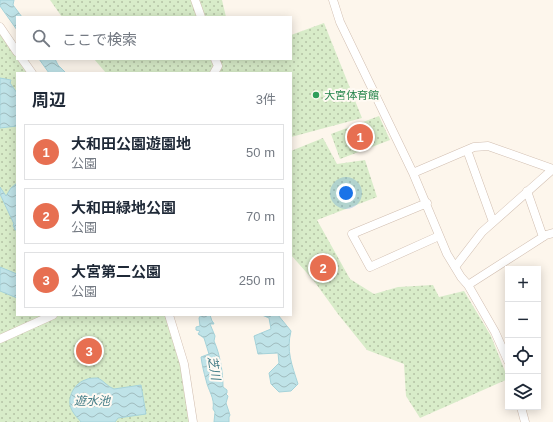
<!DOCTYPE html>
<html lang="ja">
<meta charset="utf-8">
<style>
:root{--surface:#fff;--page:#f2f2f3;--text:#1f2937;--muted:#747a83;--line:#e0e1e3;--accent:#e76f51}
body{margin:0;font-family:Arial,"Noto Sans JP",sans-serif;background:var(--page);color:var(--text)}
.controls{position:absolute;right:12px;bottom:12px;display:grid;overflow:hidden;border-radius:0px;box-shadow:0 2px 10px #0003}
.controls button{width:36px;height:36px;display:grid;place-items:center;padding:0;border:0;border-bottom:1px solid var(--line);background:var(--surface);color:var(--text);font:20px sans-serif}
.you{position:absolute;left:346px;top:193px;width:14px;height:14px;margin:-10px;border:3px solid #fff;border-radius:50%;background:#1a73e8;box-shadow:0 0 0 6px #1a73e833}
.badge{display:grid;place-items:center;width:26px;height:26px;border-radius:50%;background:var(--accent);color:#fff;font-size:13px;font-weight:700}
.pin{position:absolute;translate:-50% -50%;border:2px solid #fff;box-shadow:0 1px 4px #0006}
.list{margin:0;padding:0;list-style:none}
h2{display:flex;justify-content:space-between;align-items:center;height:52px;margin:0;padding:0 16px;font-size:17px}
h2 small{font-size:13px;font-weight:400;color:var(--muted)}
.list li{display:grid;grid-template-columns:26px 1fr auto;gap:12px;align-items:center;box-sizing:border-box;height:56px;margin:0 8px 8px;padding:0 8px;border:1px solid var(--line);border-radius:0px}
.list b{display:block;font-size:15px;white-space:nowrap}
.list p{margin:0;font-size:13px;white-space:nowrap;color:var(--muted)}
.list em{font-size:13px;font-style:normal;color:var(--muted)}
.icon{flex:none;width:22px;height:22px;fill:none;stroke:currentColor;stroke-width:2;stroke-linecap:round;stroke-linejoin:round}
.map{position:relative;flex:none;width:553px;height:422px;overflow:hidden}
.search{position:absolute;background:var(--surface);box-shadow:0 2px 10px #0003;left:16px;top:16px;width:276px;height:44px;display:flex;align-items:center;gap:10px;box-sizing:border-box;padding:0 14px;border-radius:0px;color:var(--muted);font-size:15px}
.panel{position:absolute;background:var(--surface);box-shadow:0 2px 10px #0003;left:16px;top:72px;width:276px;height:244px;border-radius:0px}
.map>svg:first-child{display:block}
.grass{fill:url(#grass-dots)}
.water{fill:url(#water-waves);stroke:#a5d3da}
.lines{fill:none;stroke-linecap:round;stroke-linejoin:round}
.street-casing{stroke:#d1beb0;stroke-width:9}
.street{stroke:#fff;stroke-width:8}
.leisure-dot{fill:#2e9e5b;stroke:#fffaf3;stroke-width:1.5}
.labels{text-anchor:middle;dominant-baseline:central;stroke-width:4;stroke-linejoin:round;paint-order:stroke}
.leisure-label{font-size:11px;fill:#27864d;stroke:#fffaf3;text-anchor:start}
.water-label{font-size:12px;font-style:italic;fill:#437c86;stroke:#fffaf3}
</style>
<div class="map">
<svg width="553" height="422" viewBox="0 0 553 422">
<defs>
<pattern id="grass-dots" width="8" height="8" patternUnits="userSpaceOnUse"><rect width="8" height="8" fill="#d8ecc9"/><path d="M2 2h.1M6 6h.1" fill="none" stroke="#b4c2a5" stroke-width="1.8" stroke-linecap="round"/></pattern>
<pattern id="water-waves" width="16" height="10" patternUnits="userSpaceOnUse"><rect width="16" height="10" fill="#bfe3e8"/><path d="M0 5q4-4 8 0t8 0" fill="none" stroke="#a0bbbe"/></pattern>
</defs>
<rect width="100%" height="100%" fill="#fdf6ec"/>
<path class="grass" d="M50,0h172l4,17h-164z
M324,23l38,95 -71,19v-64h-185l-12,-14h197v-24z
M0,33l28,40h-11v242h149l17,55 7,52h-190z
M379,116l11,24 -50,19 -9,-25z
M323,138l14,26 28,-4 12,37 -60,23 33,59 24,15 24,-7 35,-2 6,12 25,-6 27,45 17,43 -88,39 -14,-22 -2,-32 -37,-14 -29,-36 -24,-33 -23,-26v-104z"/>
<path class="water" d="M0,0h14l-1,5 9,12h-5v13l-17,-24z
M39,59h16l3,6 8,8h-17z
M0,78l11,2 -1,3 7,10v33l-17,2z
M17,183v47h-2l-2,-5 1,-1 -14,-30v-7l6,9 5,-8z
M0,267l17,7v24l-17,-7z
M201,315h9l2,6 1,1 1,2h-4l5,12 -1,5c6,13 9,32 9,46l4,3v3l-1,1 2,2 -2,7 4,12 -1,2v5h-15l1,-10 -2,-3c2,-11 -5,-19 -7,-29 -2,-7 -4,-15 -5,-23l8,-3 -5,-16 -6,-4 2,-3 -4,-1v-3l4,-1 -1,-8z
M262,315h16l13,16c-5,20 1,34 7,53l-7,7 -12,1 -8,-8 -2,-11 10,-10 -1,-10 -20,1 -4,-18 17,-7 -2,-11z
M98,378c6,3 10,9 16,11l27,-4 5,29 -28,4 -3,4h-34c-2,-3 -6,-6 -8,-10 -8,-11 0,-28 12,-32 4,-2 8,-2 13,-2z"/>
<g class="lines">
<g class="street-casing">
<path id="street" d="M195,0l6,17
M333,0l7,22 73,151 34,81 14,23 7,8 27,47 13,29
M0,27l17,25
M22,59l10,14
M214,73l4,-7 -3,-7
M467,150l26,72
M413,173l61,-26 14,-1 65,23
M527,191l16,46
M427,203l-75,31 18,33 69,-31
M455,267l27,-35 71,-63
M468,285l78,-50 7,-2
M169,315l15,49 9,58
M0,339l53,-24
M521,407l4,15"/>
</g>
<use href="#street" class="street"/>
</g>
<circle class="leisure-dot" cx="316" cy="95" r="4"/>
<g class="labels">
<g class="leisure-label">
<text x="324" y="95">大宮体育館</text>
</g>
<g class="water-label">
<text transform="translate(214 368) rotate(80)">芝川</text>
<text x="92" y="401">遊水池</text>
</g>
</g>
</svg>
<div class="controls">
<button>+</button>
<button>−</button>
<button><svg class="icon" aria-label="locate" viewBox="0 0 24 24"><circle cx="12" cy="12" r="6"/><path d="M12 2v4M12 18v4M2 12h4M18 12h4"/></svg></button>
<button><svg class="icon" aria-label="layers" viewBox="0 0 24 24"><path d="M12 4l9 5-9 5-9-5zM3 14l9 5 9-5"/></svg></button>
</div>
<div class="you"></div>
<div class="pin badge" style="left:360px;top:137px">1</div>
<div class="pin badge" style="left:323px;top:268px">2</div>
<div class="pin badge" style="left:89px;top:351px">3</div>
<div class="search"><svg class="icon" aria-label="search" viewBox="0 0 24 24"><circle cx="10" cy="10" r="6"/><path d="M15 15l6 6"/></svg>ここで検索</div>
<section class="panel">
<h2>周辺<small>3件</small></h2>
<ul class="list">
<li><span class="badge">1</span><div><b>大和田公園遊園地</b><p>公園</p></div><em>50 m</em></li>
<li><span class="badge">2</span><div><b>大和田緑地公園</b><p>公園</p></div><em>70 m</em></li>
<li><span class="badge">3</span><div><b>大宮第二公園</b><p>公園</p></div><em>250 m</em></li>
</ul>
</section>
</div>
